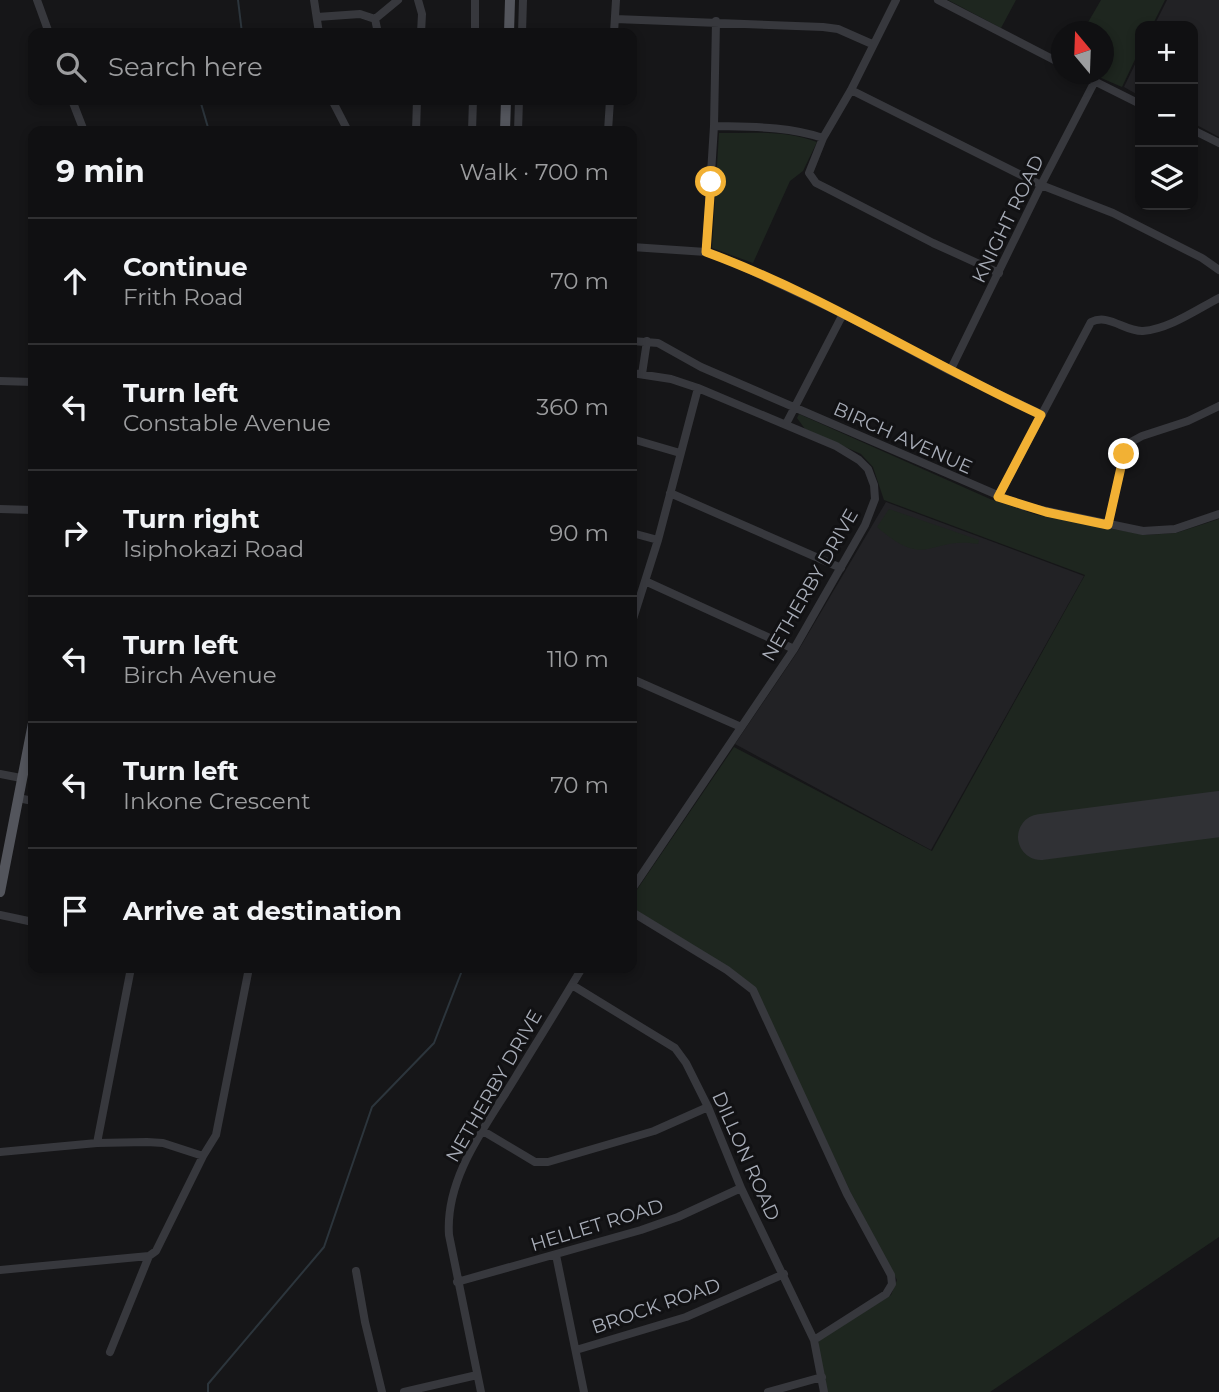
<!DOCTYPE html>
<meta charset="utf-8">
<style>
:root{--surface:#101012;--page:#1e1e20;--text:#f1f3f6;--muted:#9c9d9f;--line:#303032}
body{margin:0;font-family:Montserrat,sans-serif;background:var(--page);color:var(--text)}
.controls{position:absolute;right:21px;top:21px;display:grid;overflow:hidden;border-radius:14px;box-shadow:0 4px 10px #0003}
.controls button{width:63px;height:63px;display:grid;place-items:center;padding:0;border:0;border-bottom:2px solid var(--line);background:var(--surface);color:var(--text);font:35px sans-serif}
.compass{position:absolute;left:1051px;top:21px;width:63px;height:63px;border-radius:50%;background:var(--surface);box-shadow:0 4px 10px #0003;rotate:341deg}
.stop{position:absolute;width:21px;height:21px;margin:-16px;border:5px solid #f2b134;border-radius:50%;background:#fff}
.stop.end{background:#f2b134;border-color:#fff;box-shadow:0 2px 7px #0008}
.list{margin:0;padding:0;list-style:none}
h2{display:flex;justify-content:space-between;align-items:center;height:91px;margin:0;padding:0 28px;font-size:30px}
h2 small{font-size:23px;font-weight:400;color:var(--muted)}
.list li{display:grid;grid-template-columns:46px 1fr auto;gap:21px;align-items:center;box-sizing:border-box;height:126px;padding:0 28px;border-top:2px solid var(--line)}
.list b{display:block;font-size:26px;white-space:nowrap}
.list p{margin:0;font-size:23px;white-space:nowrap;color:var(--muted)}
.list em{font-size:23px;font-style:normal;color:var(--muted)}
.icon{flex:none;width:38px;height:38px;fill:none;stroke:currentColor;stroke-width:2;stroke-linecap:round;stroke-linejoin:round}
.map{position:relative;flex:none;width:1219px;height:1392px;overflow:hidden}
.search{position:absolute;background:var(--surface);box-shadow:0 4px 10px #0003;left:28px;top:28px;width:609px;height:77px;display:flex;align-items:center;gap:18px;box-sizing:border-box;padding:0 24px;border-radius:14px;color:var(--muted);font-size:26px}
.panel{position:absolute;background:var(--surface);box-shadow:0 4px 10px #0003;left:28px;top:126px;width:609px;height:847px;border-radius:14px}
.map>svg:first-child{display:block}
.built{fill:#222225}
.green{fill:#1e261f}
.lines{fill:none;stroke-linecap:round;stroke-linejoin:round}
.stream{stroke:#2c353c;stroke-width:2}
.runway{stroke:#303135;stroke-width:46}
.minor{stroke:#37383d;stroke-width:8}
.major{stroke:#53555c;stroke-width:10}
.route{stroke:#f2b134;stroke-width:9}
.labels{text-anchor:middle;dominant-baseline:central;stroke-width:6;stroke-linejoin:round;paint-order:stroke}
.street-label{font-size:19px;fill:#a8adb8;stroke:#111113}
</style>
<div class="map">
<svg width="1219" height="1392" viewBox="0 0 1219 1392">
<rect width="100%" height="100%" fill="#161618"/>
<path class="built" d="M1167,0h52v137l-26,-14v-97h-39z
M1140,54v42l-16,-9z
M886,502l198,74 -153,274 -196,-106 63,-93z"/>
<path class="green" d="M948,0h68l-15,28z
M1101,0h64l-13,26h-12v23l-18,38 -30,-13h12v-42l-21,-1z
M719,133c33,0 66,-3 98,9l-14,29 -13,10 -37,82 -41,-15z
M799,414l191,85 47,16 109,20 30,-2 43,-14v718l-229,155h-163l-9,-47 1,-5 72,-45 6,-15 -46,-87 -92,-196 -127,-90v-10l102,-150 198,104 153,-276 -201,-75 -11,-33 -12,-13 -56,-25 -8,-11z
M889,509l90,31 -1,4c-50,-8 -50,27 -101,-17z"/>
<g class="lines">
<path class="stream" d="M238,0l4,33
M200,100l9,31
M208,1392v-8l116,-137 48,-140 62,-64 29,-75"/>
<path class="runway" d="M1041,837l178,-23"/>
<path class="minor" d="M37,0l12,33
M314,0l5,33
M418,0l4,14 -1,19
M896,0l-45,90 -28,48 -14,35 7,10 12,6 105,54 66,30
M938,0l124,64
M317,17l43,-3 15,5 3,14
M375,19l23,-19
M615,19l208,8 15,2 34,15
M475,33v-33
M522,33l1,-33
M614,33l2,-33
M1080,74l60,30
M851,90l190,95 72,28 89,45 17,12
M72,100l12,31
M332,100l16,31
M714,126c37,1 73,0 109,12
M1193,130l26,13
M416,131l1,-31
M472,131l1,-31
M518,131l1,-31
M608,131l2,-31
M632,247l74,5 29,11 108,51 107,57 91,43
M706,252l8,-126 2,-105
M632,341l26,2 43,24 322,139 120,25 32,-2 44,-15
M950,371l91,-186 54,-104
M632,373l39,6 27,9 138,58 23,14 9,9 6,16 1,14 -10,26 -71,124 -162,240
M642,374l5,-33
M0,381l33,1
M786,424l57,-110
M632,439l48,14
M670,493l171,75
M998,497l93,-175c18,-9 34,10 52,9 26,-2 53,-21 76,-33
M0,509l33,1
M1108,525l16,-71 7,-12 11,-6 46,-15 31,-15
M632,533l26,7
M645,581l149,68
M632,622l26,-82 40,-152
M632,679l109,48
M0,774l21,4
M18,798l15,3
M632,912l95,58 26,20 94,204 44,81 1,9 -6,10 -72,46
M0,915l33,7
M572,985l103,63 11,15 22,44 33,81 73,152 10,52
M483,1131l52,31h13l106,-31 54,-24
M97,1143l34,-175
M0,1152l97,-9 50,-1 16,1 40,13
M556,1255l28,137
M0,1270l149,-14 7,-5 47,-95 13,-21 33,-167
M356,1271l9,51 17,70
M457,1282l184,-52 37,-13 63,-29
M576,1350l110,-33 98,-43
M110,1352l39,-96
M404,1392l73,-17
M481,1392l-32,-157c-4,-58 37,-109 66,-157 22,-36 45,-73 67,-110
M768,1392l54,-15"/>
<path class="major" d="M509,33l1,-33
M505,131l1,-31
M0,892l33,-169"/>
</g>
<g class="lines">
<path class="route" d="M711,182l-5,70c117,43 222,111 335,163l-43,82 48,15 62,13 16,-71"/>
</g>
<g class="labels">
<g class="street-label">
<text transform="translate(1008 219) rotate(-64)">KNIGHT ROAD</text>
<text transform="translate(903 438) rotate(24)">BIRCH AVENUE</text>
<text transform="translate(810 585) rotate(-60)">NETHERBY DRIVE</text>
<text transform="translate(494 1086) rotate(-60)">NETHERBY DRIVE</text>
<text transform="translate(746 1156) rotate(66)">DILLON ROAD</text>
<text transform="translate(597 1225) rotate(-17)">HELLET ROAD</text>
<text transform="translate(656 1306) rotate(-19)">BROCK ROAD</text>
</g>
</g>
</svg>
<div class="controls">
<button>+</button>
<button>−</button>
<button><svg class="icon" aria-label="layers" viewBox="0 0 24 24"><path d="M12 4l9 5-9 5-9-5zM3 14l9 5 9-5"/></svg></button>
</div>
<svg class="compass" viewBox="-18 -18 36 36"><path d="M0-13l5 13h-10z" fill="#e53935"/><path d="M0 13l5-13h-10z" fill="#9c9d9f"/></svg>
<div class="stop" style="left:711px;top:182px"></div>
<div class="stop end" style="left:1124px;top:454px"></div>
<div class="search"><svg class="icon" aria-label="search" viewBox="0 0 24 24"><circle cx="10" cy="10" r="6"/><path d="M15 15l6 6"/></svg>Search here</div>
<section class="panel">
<h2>9 min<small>Walk · 700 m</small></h2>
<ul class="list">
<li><svg class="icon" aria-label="ahead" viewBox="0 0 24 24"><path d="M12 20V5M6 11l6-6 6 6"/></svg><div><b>Continue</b><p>Frith Road</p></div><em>70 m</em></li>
<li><svg class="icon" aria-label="left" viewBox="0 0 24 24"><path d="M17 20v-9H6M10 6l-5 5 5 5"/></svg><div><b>Turn left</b><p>Constable Avenue</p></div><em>360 m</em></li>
<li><svg class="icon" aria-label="right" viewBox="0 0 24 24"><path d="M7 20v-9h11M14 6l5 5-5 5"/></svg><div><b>Turn right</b><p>Isiphokazi Road</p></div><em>90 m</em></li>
<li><svg class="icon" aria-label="left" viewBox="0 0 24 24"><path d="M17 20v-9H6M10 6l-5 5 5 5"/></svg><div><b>Turn left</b><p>Birch Avenue</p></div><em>110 m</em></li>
<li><svg class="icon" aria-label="left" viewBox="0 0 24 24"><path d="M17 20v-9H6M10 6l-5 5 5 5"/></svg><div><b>Turn left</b><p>Inkone Crescent</p></div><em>70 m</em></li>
<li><svg class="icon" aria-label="arrive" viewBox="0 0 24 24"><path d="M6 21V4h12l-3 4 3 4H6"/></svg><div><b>Arrive at destination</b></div></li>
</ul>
</section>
</div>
